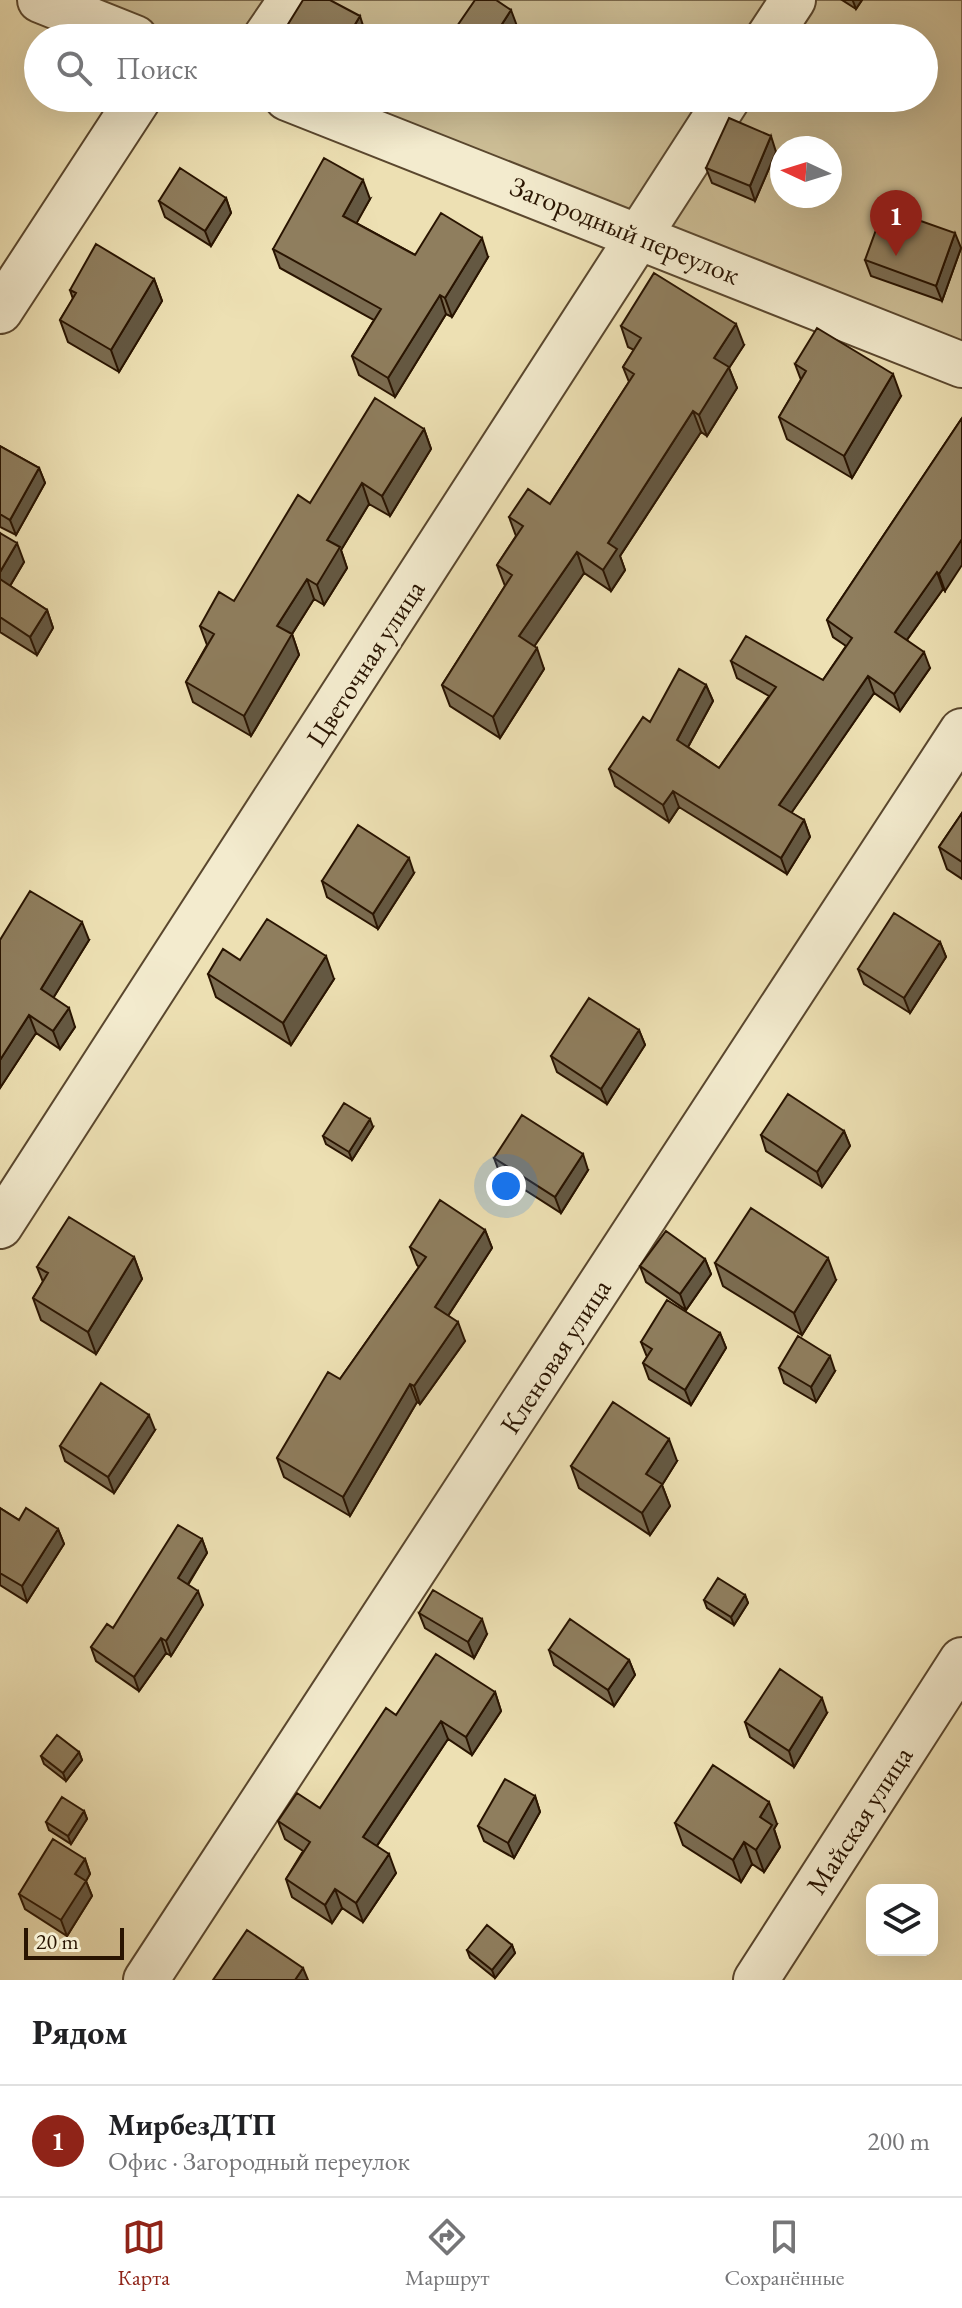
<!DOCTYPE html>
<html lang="ru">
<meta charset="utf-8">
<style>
:root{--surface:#fff;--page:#f6f6f6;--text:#202124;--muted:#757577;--line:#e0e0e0;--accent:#8f2418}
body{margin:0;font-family:"EB Garamond",serif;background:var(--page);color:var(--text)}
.controls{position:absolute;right:24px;bottom:24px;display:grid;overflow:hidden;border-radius:16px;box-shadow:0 8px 32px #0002}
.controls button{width:72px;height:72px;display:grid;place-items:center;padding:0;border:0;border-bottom:2px solid var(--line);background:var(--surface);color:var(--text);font:40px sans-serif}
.compass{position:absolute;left:770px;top:136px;width:72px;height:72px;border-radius:50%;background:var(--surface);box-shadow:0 8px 32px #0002;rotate:274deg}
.scale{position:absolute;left:24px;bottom:20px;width:100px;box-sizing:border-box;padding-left:8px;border:4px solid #291401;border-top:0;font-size:22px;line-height:28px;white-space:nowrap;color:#291401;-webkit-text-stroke:6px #f3ebce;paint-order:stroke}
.you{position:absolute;left:506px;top:1186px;width:28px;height:28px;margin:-20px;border:6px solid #fff;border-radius:50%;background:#1a73e8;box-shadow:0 0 0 12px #1a73e833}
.badge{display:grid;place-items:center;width:52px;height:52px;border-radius:50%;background:var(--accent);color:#fff;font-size:26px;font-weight:700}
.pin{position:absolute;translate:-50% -66px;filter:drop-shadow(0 2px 4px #0008)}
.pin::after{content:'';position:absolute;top:42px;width:28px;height:24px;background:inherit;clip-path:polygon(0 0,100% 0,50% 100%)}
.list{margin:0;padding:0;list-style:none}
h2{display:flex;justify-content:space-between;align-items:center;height:104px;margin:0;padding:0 32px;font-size:34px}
h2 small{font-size:26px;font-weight:400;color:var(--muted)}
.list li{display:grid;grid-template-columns:52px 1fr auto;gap:24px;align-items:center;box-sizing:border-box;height:112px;padding:0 32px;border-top:2px solid var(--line)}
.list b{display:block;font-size:30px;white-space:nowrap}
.list p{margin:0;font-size:26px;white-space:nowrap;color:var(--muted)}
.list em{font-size:26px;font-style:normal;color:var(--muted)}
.icon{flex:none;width:44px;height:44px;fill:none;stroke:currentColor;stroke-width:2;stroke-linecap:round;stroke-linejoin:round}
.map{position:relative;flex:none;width:962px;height:1980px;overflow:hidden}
.search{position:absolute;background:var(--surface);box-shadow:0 8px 32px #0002;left:24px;right:24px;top:24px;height:88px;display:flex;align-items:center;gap:20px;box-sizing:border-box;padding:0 28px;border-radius:44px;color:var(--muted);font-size:30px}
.sheet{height:216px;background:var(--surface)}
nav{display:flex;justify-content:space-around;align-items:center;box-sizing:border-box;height:112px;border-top:2px solid var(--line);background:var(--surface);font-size:22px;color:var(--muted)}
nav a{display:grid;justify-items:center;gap:4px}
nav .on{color:var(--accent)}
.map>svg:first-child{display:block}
.green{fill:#ccbd95;stroke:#7a684b;stroke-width:2;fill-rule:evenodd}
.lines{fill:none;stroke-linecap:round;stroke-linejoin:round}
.minor-casing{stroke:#5a472e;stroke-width:48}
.minor{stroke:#f3ebce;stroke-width:44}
.wall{fill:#7b6c51;stroke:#291401;stroke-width:2}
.shaded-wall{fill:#645842;stroke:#291401;stroke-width:2}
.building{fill:#8f7e5e;stroke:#291401;stroke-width:2}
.labels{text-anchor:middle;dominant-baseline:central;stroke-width:6;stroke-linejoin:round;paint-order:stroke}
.street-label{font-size:28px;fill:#291401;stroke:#f3ebce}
</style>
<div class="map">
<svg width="962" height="1980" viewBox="0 0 962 1980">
<rect width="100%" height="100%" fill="#ede0b3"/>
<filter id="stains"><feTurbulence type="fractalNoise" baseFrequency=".0025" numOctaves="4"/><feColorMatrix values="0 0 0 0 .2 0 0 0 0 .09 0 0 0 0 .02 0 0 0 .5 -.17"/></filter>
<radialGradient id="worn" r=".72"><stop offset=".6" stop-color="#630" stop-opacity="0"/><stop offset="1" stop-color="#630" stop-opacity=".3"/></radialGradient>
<path class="green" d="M59,0h903v355l-654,-257h616v-60h-769zM782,148h48v48h-48z"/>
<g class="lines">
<g class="minor-casing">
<path id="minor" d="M40,0l95,38
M265,38l26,-38
M768,38l25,-38
M287,98l675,267
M0,311l139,-213
M0,1226l728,-1128
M146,1980l816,-1249
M756,1980l206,-320"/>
</g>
<use href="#minor" class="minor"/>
</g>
<path class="wall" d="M842,0h20l-6,9z
M776,152l-21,49 -43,-18 -6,-15z
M226,198l5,15 -20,33 -46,-29 -6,-16z
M370,199l-14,24 59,32 73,2 -36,60 -6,-3 -51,83 -36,-22 -7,-19 22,-36 -94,-52 -7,-19z
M961,248l-19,53 -71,-25 -6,-16z
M154,279l8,22 -43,71 -51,-30 -8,-22 13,-21 -3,-9z
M621,326l123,19 -15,23 8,20 -30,48 -6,-4 -81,124 5,14 -14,21 -27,-18 -50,73 10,23 -44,69 -50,-32 -8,-21 63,-99 -8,-21 19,-29 -7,-19 41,-13 79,-122 -6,-15 11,-17 -6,-3z
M795,364l106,32 -49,82 -65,-39 -8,-22 22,-37z
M962,418l-17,173 -2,-2 -36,51 23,28 -30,43 -26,-18 -83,120 13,7 6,17 -23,37 -108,-67 -10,15 -54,-36 -6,-17 41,-47 56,-37 7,16 -25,46 31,21 50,-72 -32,-18 -6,-17 92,19 23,-34 -13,-9 -6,-17z
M424,429l7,20 -41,67 -21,-12 -28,46 6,18 -23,37 -10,-6 -22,35 7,21 -48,81 -58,-34 -7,-20 21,-37 -7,-19 34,-25 76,-98z
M0,446l39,22 6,15 -29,52 -16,-8z
M0,533l24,29 -14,24 37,24 6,18 -16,27 -37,-23z
M962,813v66l-15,-10 -8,-22z
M414,873l-36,56 -51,-32 -5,-16z
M0,940h89l-36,58 22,29 -15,22 -24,-16 -36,55z
M940,942l6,15 -36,56 -46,-29 -6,-15z
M240,960l94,19 -43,66 -75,-48 -8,-23z
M639,1030l6,15 -38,59 -50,-32 -6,-16z
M373,1127l-21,33 -26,-16 -3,-8z
M844,1131l6,15 -28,41 -56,-36 -5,-16z
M494,1158l94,12 -27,43 -61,-39z
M485,1230l7,18 -44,68 17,25 -45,63 -3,-2 -67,114 -66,-39 -7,-19 63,-79 79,-112 -2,-2 -7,-18z
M134,1257l8,22 -46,75 -55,-34 -8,-22 10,-16 -6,-15z
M705,1259l6,15 -25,36 -40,-28 -6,-16z
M715,1263l121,17 -34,55 -79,-49z
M720,1333l6,15 -35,57 -42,-26 -6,-16 4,-6 -6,-15z
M779,1368l56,3 -19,31 -32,-19z
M155,1430l-41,63 -49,-32 -5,-15z
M677,1461l-15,24 8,21 -20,29 -71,-47 -8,-22z
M0,1508l19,12 39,9 6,15 -37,58 -27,-17z
M202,1539l5,14 -19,32 15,20 -32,51 -5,-3 -27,38 -43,-30 -5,-14 22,-19z
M745,1595l3,8 -14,22 -27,-17 -3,-8z
M419,1613l68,21 -13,24 -49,-30z
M549,1650l80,10 6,15 -21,31 -60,-41z
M495,1692l6,19 -29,44 -24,-16 -71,107 19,27 -33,49 -21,-14 -10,15 -40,-26 -6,-18 17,-28 -18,-12 -7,-18 42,-13 76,-93z
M827,1713l-33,54 -44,-30 -5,-15z
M79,1752l3,8 -16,21 -22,-17 -3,-8z
M535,1796l5,16 -26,46 -30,-17 -6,-15z
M84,1811l3,8 -16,25 -22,-14 -3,-8z
M675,1823l102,1 -3,5 6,18 -16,25 -12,-8 -11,18 -58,-37z
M85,1859l5,15 -4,7 6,15 -25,40 -42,-27 -6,-15z
M512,1945l3,8 -20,25 -25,-20 -3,-8z"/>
<path class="shaded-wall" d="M854,0h8l-6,9 -3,-8z
M511,10l6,16 -8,12h-16z
M360,16l5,16 -3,6h-15z
M771,136l5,16 -21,49 -5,-15z
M363,180l7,19 -20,36 -7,-19z
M226,198l5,15 -20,33 -6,-15z
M955,233l6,15 -19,53 -6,-15z
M482,238l6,19 -36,60 -7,-19z
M154,279l8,22 -43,71 -8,-22z
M440,295l6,19 -51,83 -7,-19z
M736,324l8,21 -15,23 8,20 -30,48 -8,-21 15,-57z
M893,374l8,22 -49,82 -8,-22z
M693,411l8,21 -81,124 5,14 -14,21 -8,-21 5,-27z
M424,429l7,20 -41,67 -8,-20z
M39,468l6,15 -29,52 -6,-15z
M362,483l7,21 -28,46 6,18 -23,37 -7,-20 10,-45z
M962,539v26l-17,26 -6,-17z
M17,543l7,19 -20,34 -4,-10v-14z
M577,552l7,21 -57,84 -8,-21z
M937,572l6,17 -42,59 -6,-16z
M307,579l7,20 -22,35 7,21 -48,81 -7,-20 33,-90z
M47,610l6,18 -16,27 -7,-18z
M537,648l7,21 -44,69 -7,-21z
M924,652l6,16 -30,43 -6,-17z
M868,676l6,17 -89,129 -6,-17z
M706,685l7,16 -30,55 -6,-16z
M673,791l6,16 -10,15 -6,-17z
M804,820l6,17 -23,37 -6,-16z
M409,858l5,15 -36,56 -5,-15z
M82,922l7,18 -42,68 -6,-19z
M940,942l6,15 -36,56 -6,-15z
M326,956l8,23 -43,66 -8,-22z
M69,1008l6,19 -15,22 -7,-18z
M29,1015l7,18 -36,55v-28z
M639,1030l6,15 -38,59 -6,-15z
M370,1119l3,8 -21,33 -3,-8z
M844,1131l6,15 -28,41 -5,-15z
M583,1154l5,16 -27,43 -6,-16z
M485,1230l7,18 -50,77 -7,-18z
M134,1257l8,22 -46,75 -8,-22z
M828,1258l8,22 -34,55 -8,-22z
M705,1259l6,15 -25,36 -6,-16z
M458,1322l7,19 -45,63 -6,-18z
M720,1333l6,15 -35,57 -6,-15z
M830,1356l5,15 -19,31 -5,-15z
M410,1384l7,18 -67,114 -7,-19z
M149,1415l6,15 -41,63 -6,-16z
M669,1439l8,22 -15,24 8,21 -20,29 -8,-22 4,-39z
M58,1529l6,15 -37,58 -5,-16z
M202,1539l5,14 -24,39 -5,-14z
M198,1591l5,14 -32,51 -5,-15z
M745,1595l3,8 -14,22 -3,-8z
M482,1619l5,15 -13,24 -6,-16z
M161,1638l5,15 -27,38 -5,-14z
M629,1660l6,15 -21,31 -6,-16z
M495,1692l6,19 -29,44 -6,-18z
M822,1698l5,15 -33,54 -5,-16z
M441,1721l7,18 -78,117 -7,-19z
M79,1752l3,8 -16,21 -3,-8z
M535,1796l5,16 -26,46 -6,-15z
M769,1802l8,22 -3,5 6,18 -16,25 -8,-22 4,-33z
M84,1811l3,8 -16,25 -3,-8z
M744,1842l8,22 -11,18 -8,-22z
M389,1854l7,19 -33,49 -7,-19z
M85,1859l5,15 -4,7 6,15 -25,40 -6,-16 14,-46z
M335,1889l7,19 -10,15 -7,-18z
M512,1945l3,8 -20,25 -3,-8z
M303,1968l5,12h-13z"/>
<path class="building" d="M303,0h27l30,16 -13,22h-58l-7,-4z
M475,0h21l15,10 -18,28h-31l-9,-6z
M729,118l42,18 -21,50 -44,-18z
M324,158l39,22 -20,36 72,39 26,-42 41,25 -37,60 -5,-3 -52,83 -36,-22 29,-47 -108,-60z
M180,168l46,30 -21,33 -46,-30z
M884,208l71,25 -19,53 -71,-26z
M96,244l58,35 -43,71 -51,-30 16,-27 -6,-3z
M654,273l82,51 -22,34 15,9 -30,48 -6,-4 -85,132 9,6 -14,21 -26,-18 -58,84 18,12 -44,69 -51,-32 70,-110 -15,-10 26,-39 -14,-9 19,-28 22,15 84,-130 -11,-7 18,-29 -20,-12z
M817,328l76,46 -49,82 -65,-39 27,-46 -11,-7z
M375,398l49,31 -42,67 -20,-13 -35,57 13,7 -23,38 -10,-6 -30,47 15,8 -48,82 -58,-34 28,-48 -14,-8 19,-34 15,9 64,-106 12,8z
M962,418v121l-23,35 -2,-2 -42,60 29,20 -30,42 -26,-18 -89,129 25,15 -23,38 -108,-67 -10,14 -54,-36 34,-52 7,5 29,-53 27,16 -29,55 42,28 57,-81 -45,-26 15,-25 77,44 29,-42 -25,-18z
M0,446l39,22 -29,52 -10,-6z
M0,533l17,10 -17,29z
M0,579l47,31 -17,27 -30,-20z
M962,813v49l-23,-15z
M358,825l51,33 -36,56 -51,-33z
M30,891l52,31 -41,67 28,19 -16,23 -24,-16 -29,45v-120z
M894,913l46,29 -36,56 -46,-29z
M267,919l59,37 -43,67 -75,-49 15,-25 17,11z
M589,998l50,32 -38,59 -50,-33z
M788,1094l56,37 -27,41 -56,-37z
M344,1103l26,16 -21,33 -26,-16z
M522,1115l61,39 -28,43 -61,-39z
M440,1200l45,30 -50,77 23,15 -44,64 -4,-2 -67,113 -66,-39 51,-86 12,7 86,-122 -16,-10z
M751,1208l77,50 -34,55 -79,-50z
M69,1217l65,40 -46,75 -55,-34 15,-25 -11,-6z
M666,1231l39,28 -25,35 -40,-28z
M667,1300l53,33 -35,57 -42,-27 9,-14 -11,-7z
M798,1336l32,20 -19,31 -32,-19z
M101,1383l48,32 -41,62 -48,-31z
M613,1402l56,37 -23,35 16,10 -20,29 -71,-47z
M0,1508l19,12 7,-12 32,21 -36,57 -22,-13z
M178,1525l24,14 -24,39 20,13 -32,50 -5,-3 -27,39 -43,-30 16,-23 6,4z
M718,1578l27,17 -14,22 -27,-17z
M433,1590l49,29 -14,23 -49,-29z
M570,1619l59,41 -21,30 -59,-40z
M436,1654l59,38 -29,45 -25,-16 -78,116 26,17 -33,49 -21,-14 -10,16 -39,-26 24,-37 -32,-21 19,-28 23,15 66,-100 10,7z
M780,1669l42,29 -33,53 -44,-29z
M57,1735l22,17 -16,21 -22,-17z
M713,1765l56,37 -9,15 12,8 -16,25 -12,-8 -11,18 -58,-37z
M505,1779l30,17 -27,47 -30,-17z
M62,1797l22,14 -16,25 -22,-14z
M53,1839l32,20 -10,15 11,7 -25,39 -42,-26z
M487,1925l25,20 -20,25 -25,-20z
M247,1930l56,38 -8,12h-82z"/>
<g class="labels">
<g class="street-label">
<text transform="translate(625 230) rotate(22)">Загородный переулок</text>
<text transform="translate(365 663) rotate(-57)">Цветочная улица</text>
<text transform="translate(555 1356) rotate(-57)">Кленовая улица</text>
<text transform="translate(859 1820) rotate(-57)">Майская улица</text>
</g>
</g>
<rect width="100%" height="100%" filter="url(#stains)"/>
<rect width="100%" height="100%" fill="url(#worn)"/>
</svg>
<div class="controls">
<button><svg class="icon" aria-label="layers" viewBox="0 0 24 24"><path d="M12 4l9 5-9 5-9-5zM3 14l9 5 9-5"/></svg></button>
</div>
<svg class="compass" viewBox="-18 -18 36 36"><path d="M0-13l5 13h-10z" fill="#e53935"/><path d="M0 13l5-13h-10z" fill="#757577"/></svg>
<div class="scale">20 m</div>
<div class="you"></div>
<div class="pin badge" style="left:896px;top:256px">1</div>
<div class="search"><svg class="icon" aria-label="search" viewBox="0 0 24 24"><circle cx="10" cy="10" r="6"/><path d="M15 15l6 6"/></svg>Поиск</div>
</div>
<section class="sheet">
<h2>Рядом<small></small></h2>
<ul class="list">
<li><span class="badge">1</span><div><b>МирбезДТП</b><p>Офис · Загородный переулок</p></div><em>200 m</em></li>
</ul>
</section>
<nav>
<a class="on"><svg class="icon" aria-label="map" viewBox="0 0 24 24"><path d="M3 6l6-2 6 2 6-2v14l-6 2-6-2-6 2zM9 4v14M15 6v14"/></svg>Карта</a>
<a><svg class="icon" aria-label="directions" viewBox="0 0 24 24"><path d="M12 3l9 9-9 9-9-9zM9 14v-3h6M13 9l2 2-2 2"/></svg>Маршрут</a>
<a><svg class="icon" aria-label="saved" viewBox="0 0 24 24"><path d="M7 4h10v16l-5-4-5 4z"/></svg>Сохранённые</a>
</nav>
